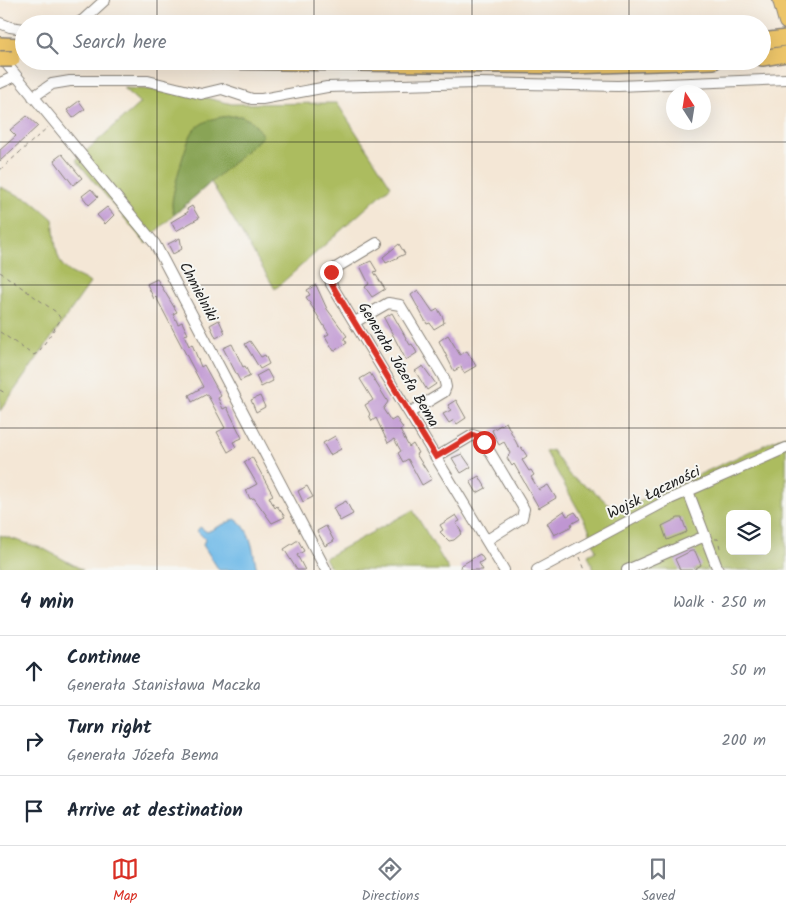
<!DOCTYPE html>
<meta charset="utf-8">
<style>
:root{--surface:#fff;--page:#f6f6f7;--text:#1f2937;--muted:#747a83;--line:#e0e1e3;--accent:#d93025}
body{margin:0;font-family:Kalam,sans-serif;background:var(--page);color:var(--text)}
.controls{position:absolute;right:15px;bottom:15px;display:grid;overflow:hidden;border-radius:8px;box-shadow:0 5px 20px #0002}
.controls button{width:45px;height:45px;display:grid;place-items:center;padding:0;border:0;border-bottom:1px solid var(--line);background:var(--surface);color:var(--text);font:25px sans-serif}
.compass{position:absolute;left:666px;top:85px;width:45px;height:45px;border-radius:50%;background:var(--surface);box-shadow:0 5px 20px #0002;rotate:348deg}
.stop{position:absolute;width:15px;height:15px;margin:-11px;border:4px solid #d93025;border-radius:50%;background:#fff}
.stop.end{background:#d93025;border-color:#fff;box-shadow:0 1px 5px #0008}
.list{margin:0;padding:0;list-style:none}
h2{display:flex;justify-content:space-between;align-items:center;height:65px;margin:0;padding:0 20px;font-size:21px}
h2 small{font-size:16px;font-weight:400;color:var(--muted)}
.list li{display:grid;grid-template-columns:32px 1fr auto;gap:15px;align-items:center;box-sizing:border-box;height:70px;padding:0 20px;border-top:1px solid var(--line)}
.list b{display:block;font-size:19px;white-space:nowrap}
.list p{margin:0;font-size:16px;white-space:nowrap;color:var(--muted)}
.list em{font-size:16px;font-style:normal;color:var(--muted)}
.icon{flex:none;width:28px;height:28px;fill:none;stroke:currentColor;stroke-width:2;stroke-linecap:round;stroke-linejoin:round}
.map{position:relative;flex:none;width:786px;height:570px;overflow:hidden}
.search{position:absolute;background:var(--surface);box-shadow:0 5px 20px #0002;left:15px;right:15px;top:15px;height:55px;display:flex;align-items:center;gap:12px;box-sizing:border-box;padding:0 18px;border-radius:28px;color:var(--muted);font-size:19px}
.sheet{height:275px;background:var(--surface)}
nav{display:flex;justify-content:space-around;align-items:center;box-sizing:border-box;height:70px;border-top:1px solid var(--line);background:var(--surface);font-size:14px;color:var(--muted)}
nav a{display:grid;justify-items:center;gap:2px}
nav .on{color:var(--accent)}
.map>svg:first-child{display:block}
.green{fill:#acbc5f;stroke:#646c3e;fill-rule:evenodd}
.forest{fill:#89a456;stroke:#526039}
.water{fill:#6fbae8;stroke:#466b82}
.building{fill:#bf96d2}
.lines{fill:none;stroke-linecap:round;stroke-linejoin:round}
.minor-casing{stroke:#888279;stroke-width:12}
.major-casing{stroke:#888279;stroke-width:16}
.highway-casing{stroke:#888279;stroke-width:18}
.path{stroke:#888279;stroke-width:1;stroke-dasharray:4 4;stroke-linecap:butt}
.minor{stroke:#fff;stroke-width:10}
.major{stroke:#edc569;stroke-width:14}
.highway{stroke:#edc569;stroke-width:15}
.highway-bridge-casing{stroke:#888279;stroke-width:18;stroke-linecap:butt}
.highway-bridge{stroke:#edc569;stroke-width:15}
.route{stroke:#d93025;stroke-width:6}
.grid{fill:none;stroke:#1c1c1c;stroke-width:1;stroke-opacity:0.55}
.labels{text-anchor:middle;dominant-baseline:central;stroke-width:4;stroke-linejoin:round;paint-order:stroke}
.street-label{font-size:15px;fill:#1c1c1c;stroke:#f6f6f2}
</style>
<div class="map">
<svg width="786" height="570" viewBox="0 0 786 570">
<rect width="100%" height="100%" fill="#f6f6f2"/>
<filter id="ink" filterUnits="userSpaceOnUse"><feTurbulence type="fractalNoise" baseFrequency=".02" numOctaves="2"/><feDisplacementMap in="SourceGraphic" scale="10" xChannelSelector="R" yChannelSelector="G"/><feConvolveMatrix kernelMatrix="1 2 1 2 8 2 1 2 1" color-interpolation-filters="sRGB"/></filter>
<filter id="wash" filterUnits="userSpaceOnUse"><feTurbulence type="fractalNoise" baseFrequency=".0096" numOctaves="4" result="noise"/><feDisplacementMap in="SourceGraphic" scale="20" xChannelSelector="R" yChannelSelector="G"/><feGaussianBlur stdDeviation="1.12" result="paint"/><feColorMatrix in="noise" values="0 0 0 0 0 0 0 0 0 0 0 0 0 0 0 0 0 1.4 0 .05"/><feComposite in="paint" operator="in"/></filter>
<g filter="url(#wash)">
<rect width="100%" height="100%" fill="#f4e7d6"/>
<path class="green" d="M123,88l54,3 55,13 105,-1 54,83 -116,103 -64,-107 -56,50 -9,12 -70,-84 64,-57z
M0,187l32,14 21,18c2,14 1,40 13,50 6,6 17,8 24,14l-90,128z
M786,435v135h-192l-6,-15 8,-4 -7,-22 -43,-77 6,-2 18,26 24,15 23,21zM730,514h37v37h-37z
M413,510l36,60h-117l-7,-12z
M0,535l44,14 39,21h-83z"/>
<path class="forest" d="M241,116l12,6 10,14 -89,79c-1,-3 -2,-7 -2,-11 0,-11 15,-67 22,-74 13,-13 30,-14 47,-14z"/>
<path class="water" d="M235,519c17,9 18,34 22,51h-38l-16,-25 2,-6 -8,-8 3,-4 7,5z"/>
<g id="blocks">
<path class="building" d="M79,101l6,8 -12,9 -6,-8z
M27,116l11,10 -38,35v-11l16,-14 -6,-6z
M62,154l20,24 -9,7 -19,-25z
M91,189l7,8 -9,8 -7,-9z
M192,206l7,12 -23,13 -5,-9 17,-10 -1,-3z
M107,207l7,8 -9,9 -8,-9z
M180,238l2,11 -9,5 -5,-10z
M399,244l6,10 -19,9 -3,-6z
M371,261l6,10 -3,1 11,17 -13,8 -7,-10 4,-3 -9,-18z
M157,279l20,33 -4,2 5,10 4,-2 6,12 -4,1 5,11 3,-2 9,23 3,-2 17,31 -3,2 5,11 4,-2 15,31 -9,4 3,5 -8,5 -11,-20 8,-4 -18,-34 -15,8 -3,-7 14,-8 -47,-90 -2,2 -7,-15z
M316,285l11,24 20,27 -3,2 3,5 -13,8 -9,-15 4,-2 -23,-37 4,-2 -3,-5z
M418,290l15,22 5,-3 5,9 1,5 -10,6 -4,-6 -3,1 -16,-29z
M392,313l18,32 2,-1 5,9 -11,7 -22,-42z
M219,320l6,13 -9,5 -6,-13z
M448,335l12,20 7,-4 9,15 -12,7 -3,-6 -7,4 -15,-30z
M250,341l11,16 4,-2 4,9 -9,5 -15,-25z
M232,344l11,23 2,-1 5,10 -10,5 -17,-33z
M423,366l13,18 -9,6 -12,-19z
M267,370l6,11 -12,6 -5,-11z
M370,373l18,29 -5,7 8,12 5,-3 7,10 -3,2 2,4 7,13 4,-3 5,9 -2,1 16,25 -10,6 -14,-26 -5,3 -5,-9 3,-2 -7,-12 -6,4 -12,-25 -4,3 -3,-6 1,-1 -5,-9 8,-5 -13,-21z
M260,396l5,11 -9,5 -5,-12z
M456,400l10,18 -9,6 -3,-4 -5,3 -6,-9 8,-4 -3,-5z
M506,422l13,26 2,-1 6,9 -5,4 7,11 2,-1 3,5 -3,2 8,13 9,-5 8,13 -17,10 -25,-44 -2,2 -5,-8 3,-5 -6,-11 -5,3 -4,-8 -3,-7z
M335,436l6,13 -11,6 -7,-12z
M462,454l9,13 -10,6 -9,-15z
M252,457l21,38 -4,2 6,11 2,-2 8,11 -13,6 -18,-25 -4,1 -4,-9 11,-6 -13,-22z
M479,476l7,12 -9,5 -7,-12z
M307,486l6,11 -10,5 -5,-11z
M346,501l7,13 -13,7 -7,-13z
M564,511l3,5 8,-4 5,7 -9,5 1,2 -18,9 -7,-12z
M456,515l4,6 -4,2 6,10 -8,7 -5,1 -9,-9 3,-2 -3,-5z
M678,518h4l5,14 -20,8 -5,-14z
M326,526l8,15 -9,5 -8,-15z
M298,540l6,11 -7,4 8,15h-8l-13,-21z
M691,551h4l6,14 -8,5h-13l-5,-11z
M480,554l4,6 -5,3 4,7h-20l-3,-4z"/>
</g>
</g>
<g filter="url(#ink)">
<use href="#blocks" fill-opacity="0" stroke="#888279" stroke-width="1"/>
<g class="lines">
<g class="minor-casing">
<path id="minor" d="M0,23l10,4 14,2
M76,24l7,-4 22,-20
M0,56l155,188 171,326
M0,83l16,-7
M33,97l19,-13 18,-3h78l53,13 21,-5 30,10h10l65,-12 149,-4 142,3 168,-7
M377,243l-43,26 -4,7 1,8 173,286
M355,322l33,-19 12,2 44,73 2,9 -2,5 -35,21
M436,457l37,-22 8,3 3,4 40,67 -2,9 -35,22
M688,491l30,79
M537,570l133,-71 116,-51
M627,570l78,-34"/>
</g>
<g class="major-casing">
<path id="major" d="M780,0l6,22"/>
</g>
<g class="highway-casing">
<path id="highway" d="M762,41l24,-3
M0,45l24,1
M762,58l24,-4
M215,61l356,5 143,-5"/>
</g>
<path class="path" d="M0,170l48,-43
M0,272l56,40 5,7 -23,34 -5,2 -33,-23
M0,390l5,3
M715,539h3l2,9
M580,557l5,13"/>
<use href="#minor" class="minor"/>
<use href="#major" class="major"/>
<use href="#highway" class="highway"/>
<g class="highway-bridge-casing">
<path id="highway-bridge" d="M0,59h12"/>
</g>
<use href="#highway-bridge" class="highway-bridge"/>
</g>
</g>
<g class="lines" filter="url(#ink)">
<path class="route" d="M331,272l-1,8 5,10 101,167 37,-22 8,3 3,4"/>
</g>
<path class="grid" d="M157,0v24M314,0v24M472,0v24M629,0v24M157,61v509M314,61v509M472,61v509M629,61v509M0,142h786M0,285h786M0,428h786"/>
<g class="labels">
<g class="street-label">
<text transform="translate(198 292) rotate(62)">Chmielniki</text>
<text transform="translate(398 365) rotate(59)">Generała Józefa Bema</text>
<text transform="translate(654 493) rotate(-26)">Wojsk Łączności</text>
</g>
</g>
</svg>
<div class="controls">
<button><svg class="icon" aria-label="layers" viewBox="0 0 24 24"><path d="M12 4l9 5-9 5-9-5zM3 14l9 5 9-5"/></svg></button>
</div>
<svg class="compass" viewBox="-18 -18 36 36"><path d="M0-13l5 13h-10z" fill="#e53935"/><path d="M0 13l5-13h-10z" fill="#747a83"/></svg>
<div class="stop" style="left:484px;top:442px"></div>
<div class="stop end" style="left:331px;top:272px"></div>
<div class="search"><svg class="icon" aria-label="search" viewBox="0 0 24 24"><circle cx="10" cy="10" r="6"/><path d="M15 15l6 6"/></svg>Search here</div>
</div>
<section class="sheet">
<h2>4 min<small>Walk · 250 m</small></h2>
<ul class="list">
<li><svg class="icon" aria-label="ahead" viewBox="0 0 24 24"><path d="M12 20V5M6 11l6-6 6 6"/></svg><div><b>Continue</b><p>Generała Stanisława Maczka</p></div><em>50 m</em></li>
<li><svg class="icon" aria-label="right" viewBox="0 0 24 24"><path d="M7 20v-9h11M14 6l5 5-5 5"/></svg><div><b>Turn right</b><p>Generała Józefa Bema</p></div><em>200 m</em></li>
<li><svg class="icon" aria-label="arrive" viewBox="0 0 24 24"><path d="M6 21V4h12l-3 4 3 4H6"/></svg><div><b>Arrive at destination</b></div></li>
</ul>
</section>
<nav>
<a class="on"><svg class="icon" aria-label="map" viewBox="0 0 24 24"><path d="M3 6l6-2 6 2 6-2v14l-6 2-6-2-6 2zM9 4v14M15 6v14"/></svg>Map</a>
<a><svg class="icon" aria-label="directions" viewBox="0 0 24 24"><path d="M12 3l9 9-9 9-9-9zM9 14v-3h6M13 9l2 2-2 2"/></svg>Directions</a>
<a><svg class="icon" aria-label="saved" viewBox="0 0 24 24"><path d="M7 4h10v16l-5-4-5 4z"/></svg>Saved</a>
</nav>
